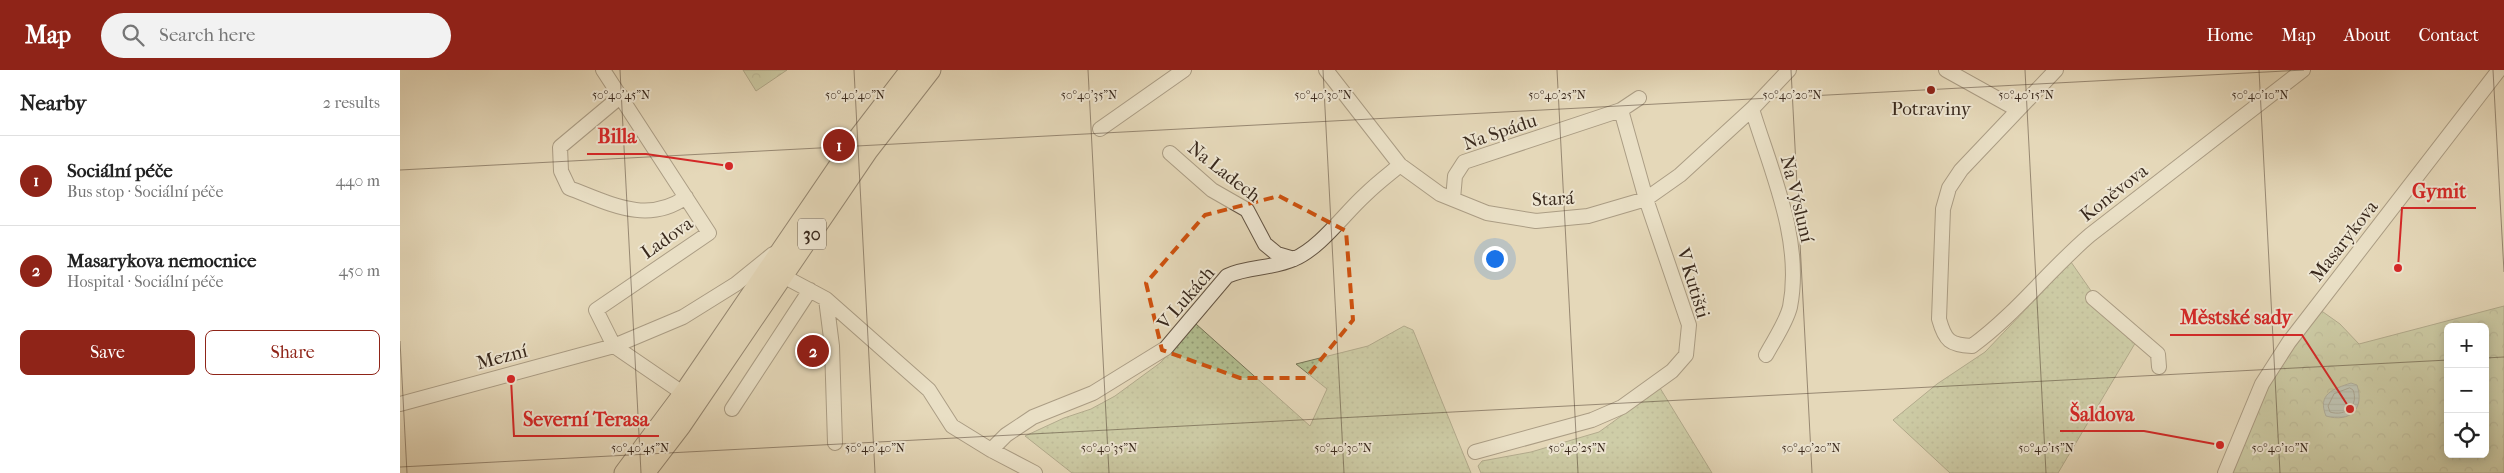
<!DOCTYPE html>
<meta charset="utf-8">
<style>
:root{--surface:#fff;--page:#f2f2f2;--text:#222;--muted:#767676;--line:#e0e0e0;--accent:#8f2418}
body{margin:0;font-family:"IM FELL French Canon",serif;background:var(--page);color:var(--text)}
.controls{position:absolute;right:15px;bottom:15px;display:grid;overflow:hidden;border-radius:8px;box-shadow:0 2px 12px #0003}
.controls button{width:45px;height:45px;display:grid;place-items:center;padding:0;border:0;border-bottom:1px solid var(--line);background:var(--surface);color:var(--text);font:25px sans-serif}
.you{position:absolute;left:1094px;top:188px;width:18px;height:18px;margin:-12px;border:4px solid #fff;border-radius:50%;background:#1a73e8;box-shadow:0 0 0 8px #1a73e833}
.badge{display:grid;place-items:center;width:32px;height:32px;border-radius:50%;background:var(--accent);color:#fff;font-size:16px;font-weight:700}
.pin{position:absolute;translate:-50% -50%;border:2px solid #fff;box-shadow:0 1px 5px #0006}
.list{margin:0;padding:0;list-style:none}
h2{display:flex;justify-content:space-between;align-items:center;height:65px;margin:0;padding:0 20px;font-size:21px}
h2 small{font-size:16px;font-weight:400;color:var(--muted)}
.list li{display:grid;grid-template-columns:32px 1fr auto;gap:15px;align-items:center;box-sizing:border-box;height:90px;padding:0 20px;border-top:1px solid var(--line)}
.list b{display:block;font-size:19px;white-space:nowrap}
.list p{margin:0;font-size:16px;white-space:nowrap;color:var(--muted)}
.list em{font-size:16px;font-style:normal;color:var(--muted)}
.actions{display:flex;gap:10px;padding:15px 20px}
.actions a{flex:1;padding:11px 0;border:1px solid var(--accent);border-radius:8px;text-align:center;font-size:18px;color:var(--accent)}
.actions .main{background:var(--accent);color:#fff}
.icon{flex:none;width:28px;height:28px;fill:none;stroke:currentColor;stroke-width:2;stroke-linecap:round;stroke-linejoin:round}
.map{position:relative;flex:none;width:2104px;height:403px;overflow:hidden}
header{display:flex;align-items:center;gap:30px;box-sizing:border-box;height:70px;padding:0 25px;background:var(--accent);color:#fff}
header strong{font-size:24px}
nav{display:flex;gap:28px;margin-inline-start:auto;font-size:18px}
.search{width:350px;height:45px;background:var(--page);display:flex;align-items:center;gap:12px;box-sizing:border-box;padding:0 18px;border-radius:28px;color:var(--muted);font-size:19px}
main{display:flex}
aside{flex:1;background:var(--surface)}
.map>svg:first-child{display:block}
.forest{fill:url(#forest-crowns);stroke:#767457;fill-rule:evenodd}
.garden{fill:url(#garden-dots);stroke:#767457}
.water{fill:url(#water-rules);stroke:#737e7b}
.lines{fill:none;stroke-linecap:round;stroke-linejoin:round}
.shore{stroke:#6a706c;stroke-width:1}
.minor-casing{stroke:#645544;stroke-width:16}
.major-casing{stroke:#39291d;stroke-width:21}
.minor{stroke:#eee6d2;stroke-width:14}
.major{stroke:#e5d8b9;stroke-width:19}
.marked{fill:none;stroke:#ce520f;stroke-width:4;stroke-dasharray:10 6;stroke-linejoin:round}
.ticks{fill:none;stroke:#39291d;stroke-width:1;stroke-opacity:0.45}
.poi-dot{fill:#8f2418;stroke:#eee6d2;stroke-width:2}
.labels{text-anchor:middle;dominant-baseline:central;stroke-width:4;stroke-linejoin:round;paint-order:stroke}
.shield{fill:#eee6d2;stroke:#6f6253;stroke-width:1}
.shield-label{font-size:18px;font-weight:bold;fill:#39291d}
.poi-label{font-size:19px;fill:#39291d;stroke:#eee6d2}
.street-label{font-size:19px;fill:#39291d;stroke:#eee6d2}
.ticks-label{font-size:12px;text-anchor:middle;fill:#39291d;stroke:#eee6d2;stroke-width:4;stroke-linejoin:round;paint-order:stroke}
.leader{fill:none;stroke:#d62828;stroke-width:2}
.callout-dot{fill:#d62828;stroke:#eee6d2;stroke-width:2}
.callout-label{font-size:20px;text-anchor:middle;font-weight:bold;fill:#d62828;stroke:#eee6d2;stroke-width:4;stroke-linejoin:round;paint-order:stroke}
</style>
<header>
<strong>Map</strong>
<div class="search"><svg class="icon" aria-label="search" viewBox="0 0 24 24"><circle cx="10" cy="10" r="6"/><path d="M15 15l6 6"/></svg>Search here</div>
<nav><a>Home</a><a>Map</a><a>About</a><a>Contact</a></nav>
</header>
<main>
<aside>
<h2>Nearby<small>2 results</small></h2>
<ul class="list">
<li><span class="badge">1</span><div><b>Sociální péče</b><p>Bus stop · Sociální péče</p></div><em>440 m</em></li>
<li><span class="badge">2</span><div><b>Masarykova nemocnice</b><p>Hospital · Sociální péče</p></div><em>450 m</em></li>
</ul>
<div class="actions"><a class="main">Save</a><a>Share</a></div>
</aside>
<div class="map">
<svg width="2104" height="403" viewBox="0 0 2104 403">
<defs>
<pattern id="forest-crowns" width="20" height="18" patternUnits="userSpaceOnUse" patternTransform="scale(1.25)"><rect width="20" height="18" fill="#b2bf91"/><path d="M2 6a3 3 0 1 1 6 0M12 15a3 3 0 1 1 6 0" fill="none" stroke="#929b76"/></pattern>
<pattern id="garden-dots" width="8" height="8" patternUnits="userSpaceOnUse" patternTransform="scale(1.25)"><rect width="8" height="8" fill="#b2bf91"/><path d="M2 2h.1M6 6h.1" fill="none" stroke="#929b76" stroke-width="1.8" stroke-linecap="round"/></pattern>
<pattern id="water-rules" width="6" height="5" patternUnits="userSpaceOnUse" patternTransform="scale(1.25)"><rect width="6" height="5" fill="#9ab7ba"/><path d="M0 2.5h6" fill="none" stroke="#7f9597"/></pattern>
</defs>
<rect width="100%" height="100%" fill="#e5d8b9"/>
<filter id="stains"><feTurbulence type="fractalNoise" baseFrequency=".004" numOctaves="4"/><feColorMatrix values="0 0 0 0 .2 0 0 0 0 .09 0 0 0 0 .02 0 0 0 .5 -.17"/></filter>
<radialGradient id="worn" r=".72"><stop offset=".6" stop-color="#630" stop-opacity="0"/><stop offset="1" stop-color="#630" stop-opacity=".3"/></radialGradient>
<path class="forest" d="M343,0h44l-31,21z
M2104,236v167h-279l37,-89 54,-77 24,17 19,20zM2048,257h37v127h-37z"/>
<path class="garden" d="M1671,192l25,36 44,37 -82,138h-108l-57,-53 44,-36 48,-32z
M796,254l114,102 17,-37 -31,-25 72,-18 36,-20 9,4 58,143h-399l-47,-37 39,-18 27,-9 24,-13 45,-33z
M1260,318l52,85h-231l-3,-7 4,-5 49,-9 68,-20z"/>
<path class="water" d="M1951,313l6,2c8,24 -7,38 -31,31 -9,-22 7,-27 25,-33z"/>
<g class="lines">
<path class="shore" d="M1950,318l3,2c6,15 -7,27 -23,22l-2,-6 6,-12z"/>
<g class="minor-casing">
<path id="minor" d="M203,0l106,163 -113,77 18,36 76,52
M926,0l74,95 40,29 47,19 49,8 52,-5 58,-17 34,-24 72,-66 37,-39
M1546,0l72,40
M1656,0l-95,100 -12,18 -6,21 -4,110c6,22 11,26 33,27 44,-32 77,-76 118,-111l213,-165
M221,26l-61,51 1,24 8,17c40,15 78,37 117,9
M1352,39c19,62 51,131 38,198 -4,16 -16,33 -24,48
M700,59l84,-59
M770,83l42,37 35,20 18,34 12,10 17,5
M1053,129l2,-23 9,-14 157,-52 18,-12
M383,206l43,23 103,91 23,36 39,24 44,23
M1693,228l65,56 1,13
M426,229l6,47 3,97
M0,334l214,-58 69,-29 53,-33 37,-30
M332,339l78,-119
M591,380l15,-15 27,-18 60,-24 73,-45 61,-72c21,-10 45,-7 67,-17 26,-11 50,-45 71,-64 11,-11 23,-20 35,-30
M1075,382l117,-32 30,-13 50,-36 14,-16 3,-30 -43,-126 -25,-89
M1825,403l37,-89 27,-42 210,-272"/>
</g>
<g class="major-casing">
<path id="major" d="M224,403l59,-79 171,-251 56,-73
M245,403l36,-47 187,-275 63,-81"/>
</g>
<use href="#minor" class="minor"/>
<use href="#major" class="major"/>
</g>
<path d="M0 0H2104V403H0ZM879,126l67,35 7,89 -47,58h-66l-78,-28 -16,-67 59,-68z" fill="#e5d8b9" fill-opacity=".55" fill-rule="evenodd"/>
<path class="marked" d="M879,126l67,35 7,89 -47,58h-66l-78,-28 -16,-67 59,-68z"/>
<path class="ticks" d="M220,0l21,403M454,0l21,403M688,0l21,403M923,0l21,403M1157,0l21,403M1391,0l21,403M1625,0l21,403M1859,0l21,403M2093,0l11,202M0,100l1904,-100M0,271l7,132M2085,288l19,-1M0,397l2048,-107"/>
<circle class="poi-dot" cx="1531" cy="20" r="5"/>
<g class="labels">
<rect class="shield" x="398" y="148.5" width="28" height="31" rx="4"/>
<g class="shield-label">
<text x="412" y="164">30</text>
</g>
<g class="poi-label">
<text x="1531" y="39">Potraviny</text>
</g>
<g class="street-label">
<text transform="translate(1100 62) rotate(-19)">Na Spádu</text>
<text transform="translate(824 102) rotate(38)">Na Ladech</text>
<text transform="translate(1714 123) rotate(-38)">Koněvova</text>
<text transform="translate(1153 129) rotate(-3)">Stará</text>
<text transform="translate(1397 129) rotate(76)">Na Výsluní</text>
<text transform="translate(267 168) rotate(-35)">Ladova</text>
<text transform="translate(1944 171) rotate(-52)">Masarykova</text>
<text transform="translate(1293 213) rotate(73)">V Kutišti</text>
<text transform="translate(786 228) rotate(-49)">V Lukách</text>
<text transform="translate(102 287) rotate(-15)">Mezní</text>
</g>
</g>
<g class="ticks-label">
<text x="221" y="29">50°40'45"N</text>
<text x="455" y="29">50°40'40"N</text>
<text x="689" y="29">50°40'35"N</text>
<text x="923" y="29">50°40'30"N</text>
<text x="1157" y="29">50°40'25"N</text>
<text x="1392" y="29">50°40'20"N</text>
<text x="1626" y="29">50°40'15"N</text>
<text x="1860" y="29">50°40'10"N</text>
<text x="240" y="382">50°40'45"N</text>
<text x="475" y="382">50°40'40"N</text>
<text x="709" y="382">50°40'35"N</text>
<text x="943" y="382">50°40'30"N</text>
<text x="1177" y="382">50°40'25"N</text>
<text x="1411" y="382">50°40'20"N</text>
<text x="1646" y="382">50°40'15"N</text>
<text x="1880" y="382">50°40'10"N</text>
</g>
<path class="leader" d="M329 96L246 84H187M1998 198L2002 138H2076M1950 339L1902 265H1770M1820 375L1744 361H1660M111 309L114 366H259"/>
<g class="callout-dot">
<circle cx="329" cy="96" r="5"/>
<circle cx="1998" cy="198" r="5"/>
<circle cx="1950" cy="339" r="5"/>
<circle cx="1820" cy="375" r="5"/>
<circle cx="111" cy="309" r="5"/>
</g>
<g class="callout-label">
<text x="217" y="73">Billa</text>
<text x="2039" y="128">Gymit</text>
<text x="1836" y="254">Městské sady</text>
<text x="1702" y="351">Šaldova</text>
<text x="186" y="356">Severní Terasa</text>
</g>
<rect width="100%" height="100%" filter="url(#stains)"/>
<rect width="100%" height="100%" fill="url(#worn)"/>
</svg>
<div class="controls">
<button>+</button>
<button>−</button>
<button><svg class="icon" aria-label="locate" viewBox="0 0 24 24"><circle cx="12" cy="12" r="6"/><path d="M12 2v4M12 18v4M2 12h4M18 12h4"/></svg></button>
</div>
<div class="you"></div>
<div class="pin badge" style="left:439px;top:75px">1</div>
<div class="pin badge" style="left:413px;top:281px">2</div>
</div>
</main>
